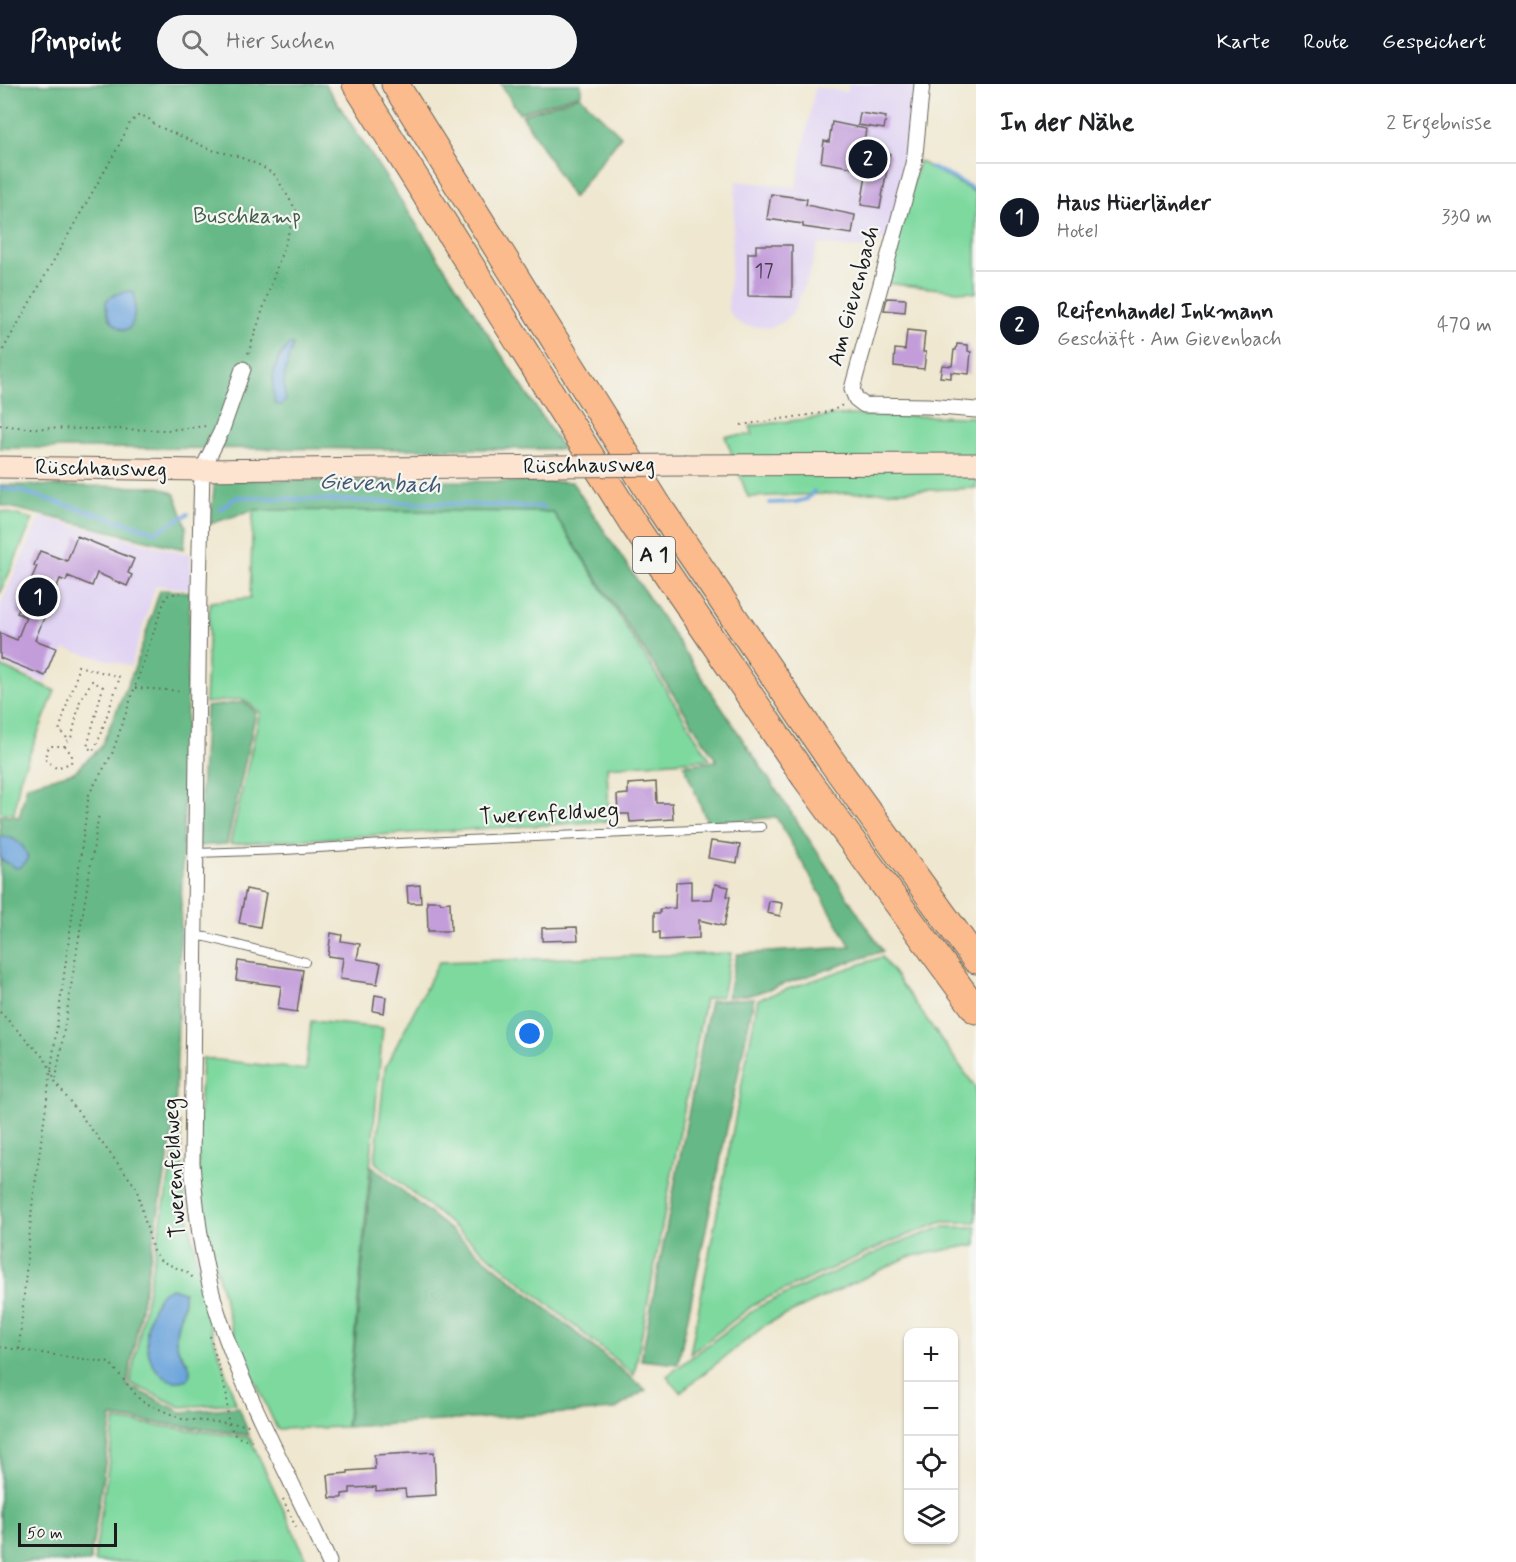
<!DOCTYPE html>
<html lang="de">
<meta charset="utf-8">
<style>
:root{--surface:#fff;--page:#f2f2f2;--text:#202124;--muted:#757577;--line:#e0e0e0;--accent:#111827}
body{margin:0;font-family:Mynerve,sans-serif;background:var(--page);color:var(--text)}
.controls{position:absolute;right:18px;bottom:18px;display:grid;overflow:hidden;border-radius:12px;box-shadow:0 2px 4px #0004}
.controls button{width:54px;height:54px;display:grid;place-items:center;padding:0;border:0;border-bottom:2px solid var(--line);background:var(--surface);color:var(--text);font:30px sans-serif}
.scale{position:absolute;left:18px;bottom:15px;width:99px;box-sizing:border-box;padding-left:6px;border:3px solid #1c1c1c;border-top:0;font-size:16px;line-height:21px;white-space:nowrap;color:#1c1c1c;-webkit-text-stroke:4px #f6f6f2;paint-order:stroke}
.you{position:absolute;left:530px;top:950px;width:21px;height:21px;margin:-15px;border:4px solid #fff;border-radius:50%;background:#1a73e8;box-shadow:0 0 0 9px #1a73e833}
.badge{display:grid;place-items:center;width:39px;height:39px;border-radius:50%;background:var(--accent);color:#fff;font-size:20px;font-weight:700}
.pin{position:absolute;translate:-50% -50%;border:3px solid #fff;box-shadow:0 2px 6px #0006}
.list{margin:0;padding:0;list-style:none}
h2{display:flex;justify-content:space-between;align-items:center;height:78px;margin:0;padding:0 24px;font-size:26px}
h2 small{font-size:20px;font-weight:400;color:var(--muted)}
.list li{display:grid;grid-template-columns:39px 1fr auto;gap:18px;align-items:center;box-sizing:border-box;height:108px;padding:0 24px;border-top:2px solid var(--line)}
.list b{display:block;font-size:22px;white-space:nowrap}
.list p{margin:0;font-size:20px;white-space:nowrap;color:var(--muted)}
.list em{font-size:20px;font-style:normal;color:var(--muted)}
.icon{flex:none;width:33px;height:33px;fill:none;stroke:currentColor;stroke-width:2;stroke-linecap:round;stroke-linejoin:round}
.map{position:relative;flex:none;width:976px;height:1478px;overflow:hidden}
header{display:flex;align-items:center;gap:36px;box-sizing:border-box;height:84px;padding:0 30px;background:var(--accent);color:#fff}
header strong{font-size:28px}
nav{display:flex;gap:33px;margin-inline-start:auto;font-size:21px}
.search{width:420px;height:54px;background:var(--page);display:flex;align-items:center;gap:15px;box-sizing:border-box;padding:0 21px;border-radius:33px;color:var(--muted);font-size:22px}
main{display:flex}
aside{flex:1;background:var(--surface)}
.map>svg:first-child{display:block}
.built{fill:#e1d4f3}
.green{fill:#7ed99f;stroke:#4d7a5e;stroke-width:1.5;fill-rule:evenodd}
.forest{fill:#66b986;stroke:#416a51;stroke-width:1.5;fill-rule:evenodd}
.water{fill:#6ca4db;stroke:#44607c;stroke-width:1.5}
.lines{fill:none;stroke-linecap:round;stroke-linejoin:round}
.stream{stroke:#6ca4db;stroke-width:4}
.building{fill:#c39dda}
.lane-casing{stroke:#66635b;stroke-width:10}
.street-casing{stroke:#66635b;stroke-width:17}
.secondary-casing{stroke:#66635b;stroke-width:23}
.highway-casing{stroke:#66635b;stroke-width:29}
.path{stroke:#66635b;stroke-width:2;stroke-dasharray:1.5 4.5;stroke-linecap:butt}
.lane{stroke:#fff;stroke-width:8}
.street{stroke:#fff;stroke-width:15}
.secondary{stroke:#fde4d1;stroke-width:21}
.highway{stroke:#fbbb8c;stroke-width:27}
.secondary-bridge-casing{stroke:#66635b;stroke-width:23;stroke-linecap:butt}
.secondary-bridge{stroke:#fde4d1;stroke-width:21}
.labels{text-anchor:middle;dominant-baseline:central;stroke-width:4.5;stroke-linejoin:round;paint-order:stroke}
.number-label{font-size:20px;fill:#463c4c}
.shield{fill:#f6f6f2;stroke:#5d5d5c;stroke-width:1.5}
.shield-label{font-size:21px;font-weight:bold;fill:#1c1c1c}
.park-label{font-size:22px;fill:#3e5e4a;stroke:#f6f6f2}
.street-label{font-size:22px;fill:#1c1c1c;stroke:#f6f6f2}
.water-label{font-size:24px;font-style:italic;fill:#405972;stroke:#f6f6f2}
</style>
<header>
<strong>Pinpoint</strong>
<div class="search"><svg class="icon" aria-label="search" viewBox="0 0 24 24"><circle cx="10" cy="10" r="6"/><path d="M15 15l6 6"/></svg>Hier suchen</div>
<nav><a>Karte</a><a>Route</a><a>Gespeichert</a></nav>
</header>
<main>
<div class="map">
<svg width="976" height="1478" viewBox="0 0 976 1478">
<rect width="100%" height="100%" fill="#f6f6f2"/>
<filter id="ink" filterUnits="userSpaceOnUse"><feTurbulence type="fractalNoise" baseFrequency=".0167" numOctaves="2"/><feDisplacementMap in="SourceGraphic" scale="12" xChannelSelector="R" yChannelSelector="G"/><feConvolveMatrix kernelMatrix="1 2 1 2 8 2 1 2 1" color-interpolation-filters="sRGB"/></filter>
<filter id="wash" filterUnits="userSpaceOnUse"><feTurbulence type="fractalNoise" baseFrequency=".008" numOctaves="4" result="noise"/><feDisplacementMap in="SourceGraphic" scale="24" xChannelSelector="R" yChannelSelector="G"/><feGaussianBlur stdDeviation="1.35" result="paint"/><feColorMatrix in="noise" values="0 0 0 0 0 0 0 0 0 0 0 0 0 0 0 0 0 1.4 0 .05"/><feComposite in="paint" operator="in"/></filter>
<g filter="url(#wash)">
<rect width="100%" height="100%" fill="#efe7cf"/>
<path class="built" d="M849,0h65l1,25 -13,78 -13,49 -21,13 -50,-5 -9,32 -16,36 -10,10 -12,6 -26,-2 -10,-6 -7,-10 8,-129 60,6 19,-100 32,5z
M40,433l142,36h9l-1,36 -34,-4 -25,81 -66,-17 -20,34 -45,-20v-57z"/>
<path class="green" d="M919,77l57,32v100l-91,-10z
M840,331l136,2v71l-228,9 -23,-61 28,-1 -3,-9z
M253,426l300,2 157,247 -103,8 2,54 -379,23 30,-132 -17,-13 -38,4 5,-101 40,-4z
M0,427l33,8 -33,75z
M0,582l55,25 -35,87 -6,36 -14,-2z
M731,869l-9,43 -17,3 -71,376 -259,-213 10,-94 54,-106z
M882,873l94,131v134h-33l-51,19 -136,62 -66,51 68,-355z
M311,937l72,7 -37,399 -69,2 -45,-99 -24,-93 -10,-51v-52l4,-76 104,12z
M180,1038l4,72 24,127 28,82 -55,4 -51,-24zM184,1208c3,19 -14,37 -6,57 2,5 8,11 11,15l-42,-33z
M943,1143h33v19h-9l-59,11 -141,67 -87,68 -13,-16 91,-69 135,-62z
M115,1336l135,18 58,124h-214z"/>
<path class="forest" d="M0,0h325l238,365 -563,-1zM292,262c-5,18 -11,35 -6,54l-13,-23c4,-17 3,-22 19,-31z
M501,0h80v10l-62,19z
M580,12l41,40 -48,62 -51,-83z
M215,396l357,2 311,469 -129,43 -27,3 10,-43 114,-7 -75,-130 -68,7 -24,-59 33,-4 -164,-249 -300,-2 -43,14z
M0,401l160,2 15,7 11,32 -2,23 -184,-44z
M160,506l30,2 -15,529 -48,264 54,27 58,-5 10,28 -137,-18 -22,145h-90v-747l19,2 8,-32 47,-13 27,-25 34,-80z
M244,618l12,10 -29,132 -29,2 8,-139z
M754,914l-76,366 -37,-4 69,-359z
M372,1082l274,224 -32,20 -267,17z"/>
<path class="water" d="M131,207l3,1c2,7 1,26 -2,32 -2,5 -4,5 -8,6 -13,-5 -18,-15 -18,-29 7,-7 15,-9 25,-10z
M289,261h4c-6,19 -12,36 -7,55l-5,5 -6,-1c-5,-23 -2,-42 14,-59z
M0,752c14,0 27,10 28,24l-7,7 -5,1 -16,-9z
M172,1204l12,4c2,17 -10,31 -8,48 0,1 2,8 2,9 5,12 17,16 10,30 -11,4 -18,3 -26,-4 -20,-16 -18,-51 -7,-71 2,-4 5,-10 8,-12 3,-2 6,-3 9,-4z"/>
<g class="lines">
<path class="stream" d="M931,84l11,4 34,18
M0,404l20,3 136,41 32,-18
M770,419l26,-1 11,-3 7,-8
M220,425l17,-12 306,10"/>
</g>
<g id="blocks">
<path class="building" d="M860,29l26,4 -2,12 -26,-4z
M832,38l34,7 -3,19 27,5 -10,55 -19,-3 6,-35 -46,-8 3,-21 5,1z
M771,110l36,5 -1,6 49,10 -3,19 -49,-7v-3l-36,-5z
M756,161h36v52l-44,-1v-43h8z
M887,214l19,1 -1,13 -21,-2z
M907,246l18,2 -2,20h3l-2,17 -30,-3 1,-17 10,1z
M957,260l11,1v6l3,1 -2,22 -18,-2v6l-11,-1 2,-12 10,1 2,-16h2z
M77,452l57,23 -6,14 4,2 -5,11 -30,-13 -5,13 -24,-10 -2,5 -6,-2 -25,61 21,8 -11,28 -45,-18v-25l17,7 9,-23 -9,-4 20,-47 -3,-1 6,-14 27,10z
M656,698l1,21h15l1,16 -43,3 -1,-8h-11l-1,-19 11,-1v-10z
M711,757l29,4 -3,18 -29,-5z
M691,797v19l21,-1 3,-15 14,3 -2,9 3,1 -6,29 -25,-6v18l-39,2v-8h-6v-19h6v-4l15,-1 1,-26z
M420,801l1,18h-13l-1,-17z
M246,805l20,4 -6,34 -21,-4z
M427,817h13l1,2 9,-1 1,29h-23z
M769,817l13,2 -2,13 -13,-3z
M577,843l1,13 -36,1v-13z
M331,849l11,2 -1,6 19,3 -3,15 24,4 -4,21 -37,-5 3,-21 -15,-2z
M238,877l65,9 -6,42 -19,-3 3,-23 -45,-6z
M375,911l11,2 -2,16 -11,-2z
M434,1368l2,43 -30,2 -1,-8 -29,2v-4l-26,1v5l-8,1v4h-12l-2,-23 20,-2v-2l27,-2 -1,-14z"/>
</g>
</g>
<g filter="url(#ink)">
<use href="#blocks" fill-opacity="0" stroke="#66635b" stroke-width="1.5"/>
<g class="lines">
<g class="lane-casing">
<path id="lane" d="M196,769l89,-3 115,-7 361,-16
M195,852l11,1 99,25"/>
</g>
<g class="street-casing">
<path id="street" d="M922,0l-8,80 -62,225 4,10 8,6 64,1 48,4
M243,285l-22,63 -19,38 -3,119 -7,574c4,52 11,107 28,157 28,84 73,161 109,242"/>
</g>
<g class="secondary-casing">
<path id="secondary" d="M686,381l290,-1
M0,383l202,3 355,-4"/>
</g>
<g class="highway-casing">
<path id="highway" d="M356,0l278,441 171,252 171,233
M395,0l264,423 171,252 146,201"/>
</g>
<path class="path" d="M0,271l117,-206 13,-26 8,-7 9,1 8,8 57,25 25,6 22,9 16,10 21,35 -49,147
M0,341l26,3 143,2 38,-4
M741,341l87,-13 12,-5 3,-3
M135,604l48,3
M65,662h-16l-4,13 11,9 15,-5 1,-8 -7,-9 2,-5 5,-5 8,-35 12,-20 11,6 -16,60 6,4 5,-9 22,-65 -42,-11 -3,17 -6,15 -10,33 7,5 1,5
M0,928l44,46 7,12 4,12 81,105 17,64 8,10 27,12 6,6
M56,995l43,-265
M210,1252l17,60 1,27 7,12 7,4 12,2
M0,1263l110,16 31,38 41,18 67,6
M19,1265l13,-142 57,-413 23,-40 54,-158 19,-5
M283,1415l14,31"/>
<use href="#lane" class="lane"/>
<use href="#street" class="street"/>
<use href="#secondary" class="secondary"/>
<use href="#highway" class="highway"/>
<g class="secondary-bridge-casing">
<path id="secondary-bridge" d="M557,382l129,-1"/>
</g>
<use href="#secondary-bridge" class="secondary-bridge"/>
</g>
</g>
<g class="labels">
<g class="number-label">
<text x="764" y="187">17</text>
</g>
<rect class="shield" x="633" y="453" width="42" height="36" rx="4.5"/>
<g class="shield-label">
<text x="654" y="471">A 1</text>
</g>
<g class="park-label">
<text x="247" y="133">Buschkamp</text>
</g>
<g class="street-label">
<text transform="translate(854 212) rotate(-75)">Am Gievenbach</text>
<text transform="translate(589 382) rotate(-1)">Rüschhausweg</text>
<text transform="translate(101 385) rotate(1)">Rüschhausweg</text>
<text transform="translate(549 730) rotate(-3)">Twerenfeldweg</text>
<text transform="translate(175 1084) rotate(-93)">Twerenfeldweg</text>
</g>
<g class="water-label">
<text transform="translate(380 400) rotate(2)">Gievenbach</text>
</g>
</g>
</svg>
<div class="controls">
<button>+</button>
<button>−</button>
<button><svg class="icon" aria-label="locate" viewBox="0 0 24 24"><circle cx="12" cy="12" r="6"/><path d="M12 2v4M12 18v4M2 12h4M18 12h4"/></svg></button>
<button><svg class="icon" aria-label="layers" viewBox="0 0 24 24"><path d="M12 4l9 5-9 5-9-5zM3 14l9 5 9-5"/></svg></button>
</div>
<div class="scale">50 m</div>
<div class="you"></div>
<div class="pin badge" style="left:38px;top:513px">1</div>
<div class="pin badge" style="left:868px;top:75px">2</div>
</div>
<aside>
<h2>In der Nähe<small>2 Ergebnisse</small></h2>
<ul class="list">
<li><span class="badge">1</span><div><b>Haus Hüerländer</b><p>Hotel</p></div><em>330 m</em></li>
<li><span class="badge">2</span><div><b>Reifenhandel Inkmann</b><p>Geschäft · Am Gievenbach</p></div><em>470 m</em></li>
</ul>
</aside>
</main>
